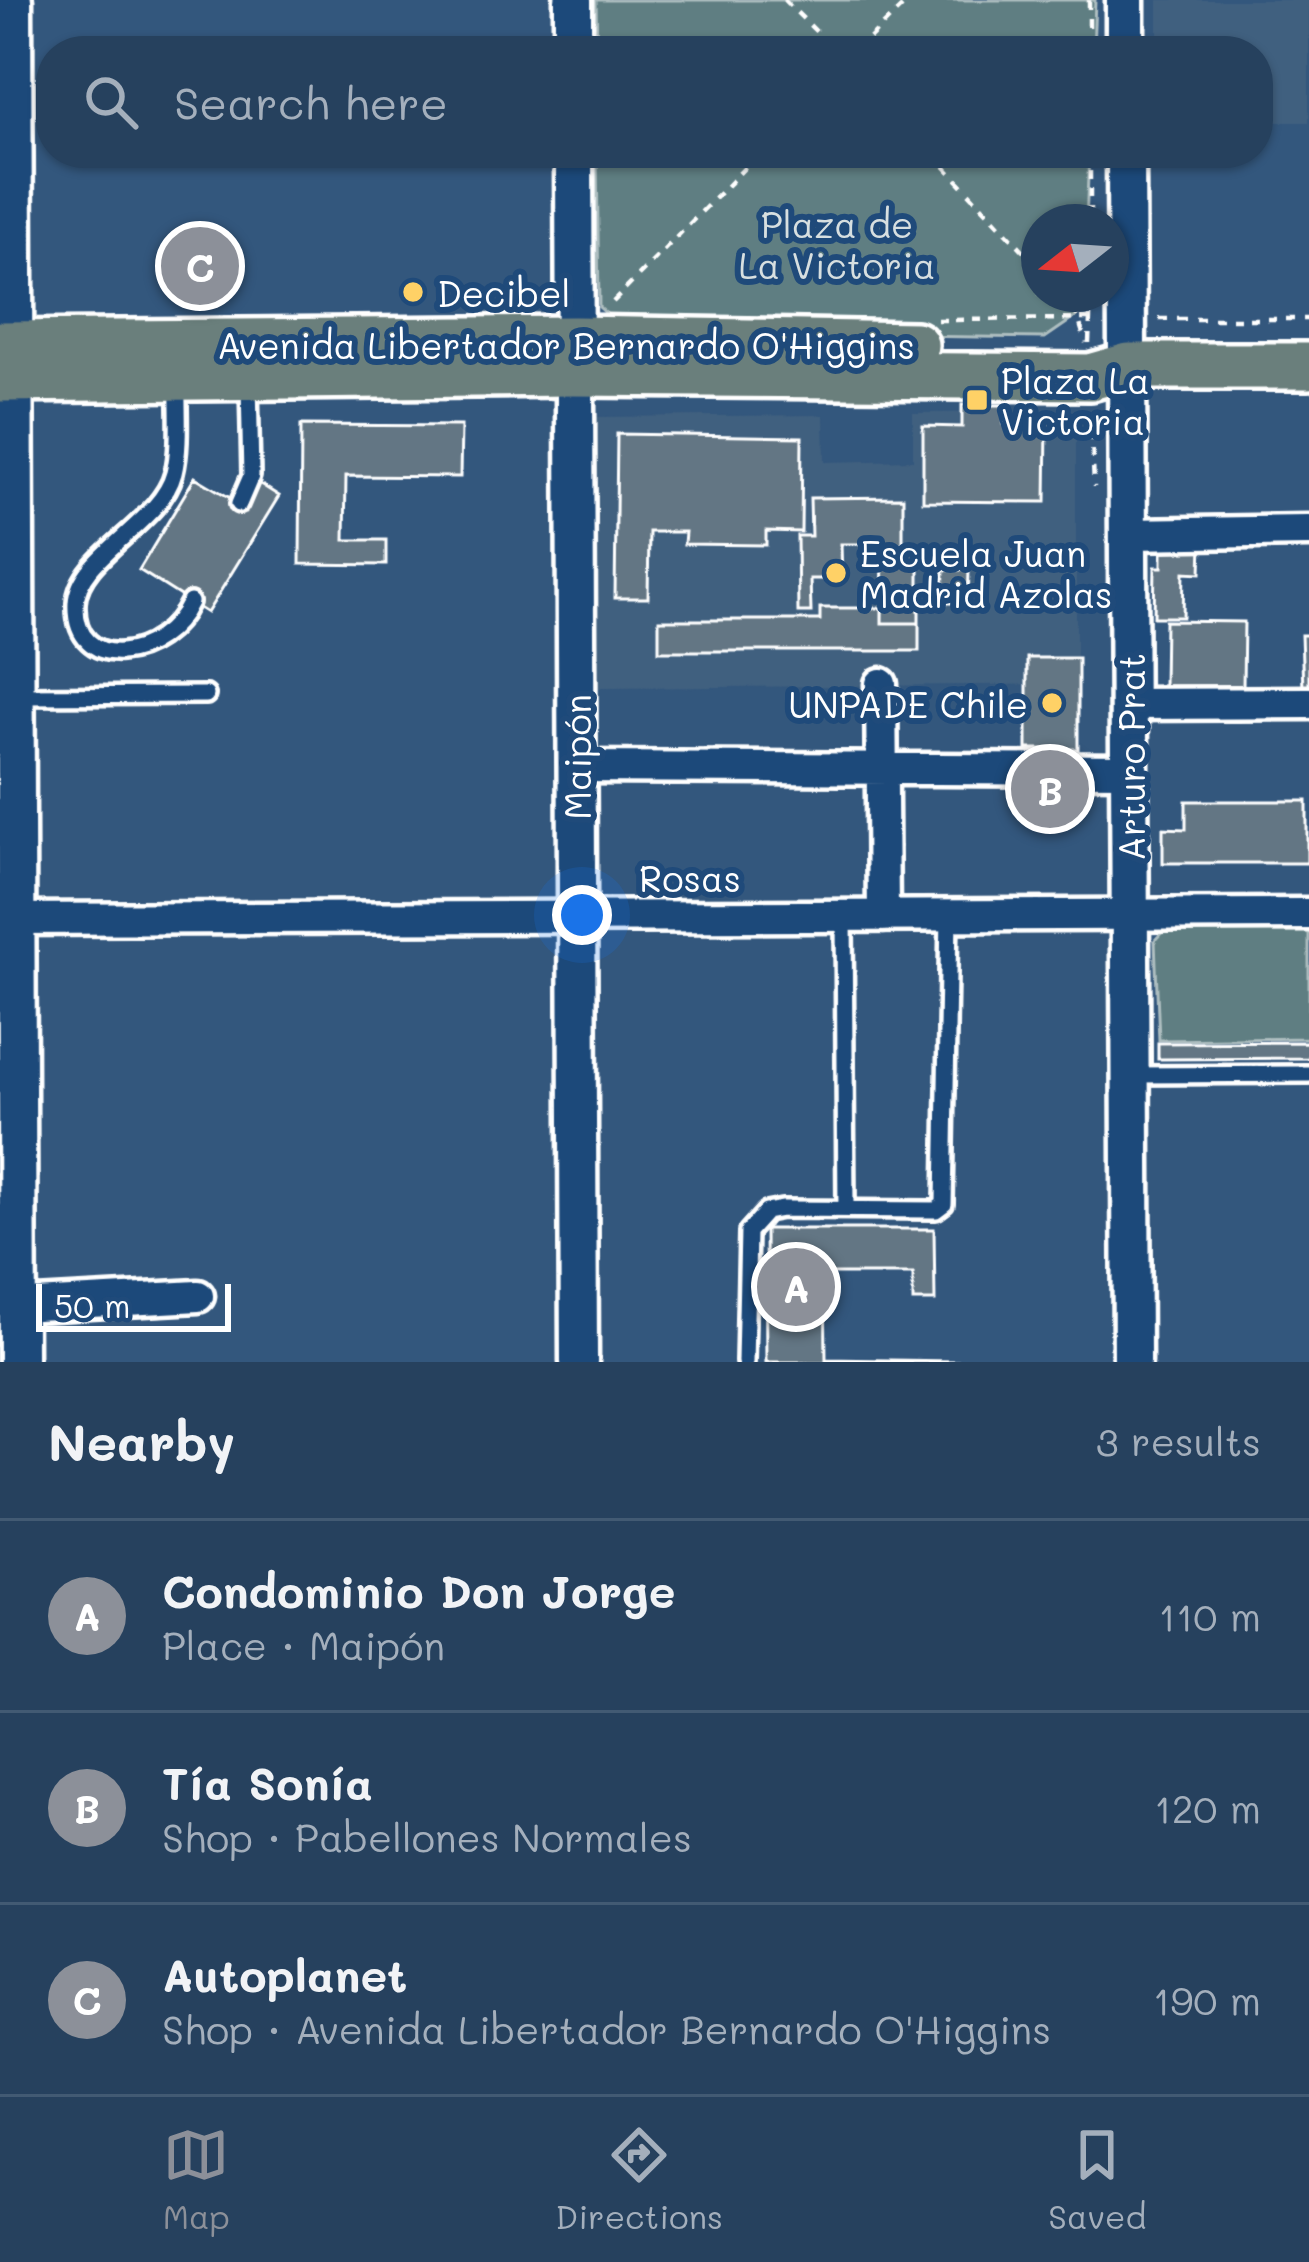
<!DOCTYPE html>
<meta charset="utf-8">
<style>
:root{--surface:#26415e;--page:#2e4864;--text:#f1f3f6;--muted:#a4afbc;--line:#425a73;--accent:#8c9099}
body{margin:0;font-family:Mali,sans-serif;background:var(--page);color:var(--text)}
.compass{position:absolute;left:1021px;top:204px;width:108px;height:108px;border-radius:50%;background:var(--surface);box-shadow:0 3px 9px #0004;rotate:253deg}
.scale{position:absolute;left:36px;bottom:30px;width:195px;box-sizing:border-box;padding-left:12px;border:6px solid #fff;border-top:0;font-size:33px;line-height:42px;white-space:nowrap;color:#fff;-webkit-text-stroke:9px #1f4a7a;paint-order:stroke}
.you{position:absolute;left:582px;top:915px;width:42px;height:42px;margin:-30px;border:9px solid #fff;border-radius:50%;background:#1a73e8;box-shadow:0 0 0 18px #1a73e833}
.badge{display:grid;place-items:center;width:78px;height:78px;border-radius:50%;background:var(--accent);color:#fff;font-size:39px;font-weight:700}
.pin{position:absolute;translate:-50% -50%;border:6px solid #fff;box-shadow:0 3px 12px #0006}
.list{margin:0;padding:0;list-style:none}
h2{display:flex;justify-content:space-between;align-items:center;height:156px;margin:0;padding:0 48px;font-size:51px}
h2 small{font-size:39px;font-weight:400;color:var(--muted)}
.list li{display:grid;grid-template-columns:78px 1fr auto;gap:36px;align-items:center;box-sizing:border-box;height:192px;padding:0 48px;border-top:3px solid var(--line)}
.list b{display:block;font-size:45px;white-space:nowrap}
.list p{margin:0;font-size:39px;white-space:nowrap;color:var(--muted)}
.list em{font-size:39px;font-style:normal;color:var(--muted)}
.icon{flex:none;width:66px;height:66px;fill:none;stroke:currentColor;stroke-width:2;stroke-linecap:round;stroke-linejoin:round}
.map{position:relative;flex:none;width:1309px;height:1362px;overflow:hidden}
.search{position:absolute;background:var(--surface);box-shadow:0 3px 9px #0004;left:36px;right:36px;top:36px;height:132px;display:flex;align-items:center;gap:30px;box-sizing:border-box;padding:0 42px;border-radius:48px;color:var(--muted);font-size:45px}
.sheet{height:732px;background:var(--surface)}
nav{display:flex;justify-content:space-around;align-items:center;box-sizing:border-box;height:168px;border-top:3px solid var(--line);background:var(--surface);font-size:33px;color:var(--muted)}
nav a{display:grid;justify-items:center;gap:6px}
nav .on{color:var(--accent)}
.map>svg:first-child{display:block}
.built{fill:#41607f}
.green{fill:#5e7e82;stroke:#aebec0;stroke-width:3}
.building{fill:#637684;stroke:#fff;stroke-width:3}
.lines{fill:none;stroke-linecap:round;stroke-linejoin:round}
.service-casing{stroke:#fff;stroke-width:24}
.minor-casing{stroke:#fff;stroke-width:39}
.tertiary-casing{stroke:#fff;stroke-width:45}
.primary-casing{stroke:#fff;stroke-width:54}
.path{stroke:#fff;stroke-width:4.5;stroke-dasharray:9 9;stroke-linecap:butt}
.service{stroke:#1f4a7a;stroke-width:15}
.minor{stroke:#1f4a7a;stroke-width:30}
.tertiary{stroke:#1f4a7a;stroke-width:36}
.primary{stroke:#6b7f7c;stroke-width:45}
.poi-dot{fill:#ffd166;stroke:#1f4a7a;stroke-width:4.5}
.labels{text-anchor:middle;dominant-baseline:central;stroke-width:12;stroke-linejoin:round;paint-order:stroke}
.park-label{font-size:36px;fill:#d7dfe0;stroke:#1f4a7a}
.poi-label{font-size:36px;fill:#fff;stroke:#1f4a7a;text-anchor:start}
.street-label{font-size:36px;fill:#fff;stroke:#1f4a7a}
</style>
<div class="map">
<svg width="1309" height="1362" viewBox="0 0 1309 1362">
<rect width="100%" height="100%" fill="#33577d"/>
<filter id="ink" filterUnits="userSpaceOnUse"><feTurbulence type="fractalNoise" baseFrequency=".00833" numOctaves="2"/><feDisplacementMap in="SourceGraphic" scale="24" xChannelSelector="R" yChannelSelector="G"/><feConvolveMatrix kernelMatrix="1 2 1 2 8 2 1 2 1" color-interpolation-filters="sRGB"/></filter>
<g filter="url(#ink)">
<path class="built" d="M1158,0h151v122h-51v-71h-100z
M1076,412v272l-478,4 -5,-271 231,-2 1,47 88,-2v-47z"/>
<path class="green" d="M596,0h499l-2,51h-496z
M597,153h492l-3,69h-47v72h44v18l-38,26 -418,-6 -28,-25z
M1309,926v112l-150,2 -4,-100 12,-13z"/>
<path class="building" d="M962,405h43l-1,19h43l-1,78 -123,-1v-75l39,1z
M301,425l160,1 -1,51 -114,-1 -1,64h41v25l-86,-1z
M617,434l185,3 -1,95 -35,-1v14l-82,-1 1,-12h-36l-1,66h-33z
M195,477l47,28 15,-23 22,14 -72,117 -68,-43z
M903,497v47h-62l1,35h-32l1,33h-13l-1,-76h14l-1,-38z
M883,543l36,1v79h-37z
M1202,543l-1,30 -17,-1 -1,45h-29l1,-50h7v-19z
M944,570h25l-1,33h-25z
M820,608h62v15h37v28h-260v-31h161z
M1165,621l79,1 -1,64h-79z
M1301,635h8v54h-6z
M1027,658h51v91h-51z
M1186,801h121v62h-144v-35l23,1z
M1309,1042v16l-151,1v-16z
M765,1229h169l1,72h-22v-27h-88l1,85 193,3h-253z"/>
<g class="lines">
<g class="service-casing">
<path id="service" d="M178,380c-1,29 3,65 -4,93 -13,51 -96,82 -98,130 -3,72 86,59 114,-1
M239,504l12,-28 -2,-93
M17,696l189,-1
M844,916l2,293
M1131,1075l178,-1
M745,1362l3,-130 18,-20 16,-3 154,1 8,-6 5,-289"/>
</g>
<g class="minor-casing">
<path id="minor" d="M1129,534l180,-3
M881,684l2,232
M1130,704l179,-1
M576,767l554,3
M0,919l1309,-5
M18,1306l180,-10"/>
</g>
<g class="tertiary-casing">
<path id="tertiary" d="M13,0l5,1362
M573,0v51
M1125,0v51
M574,153l5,1209
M1126,153l6,1209"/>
</g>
<g class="primary-casing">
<path id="primary" d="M0,344l574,-5 341,6
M0,379l573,-6 517,4 39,-11h180"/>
</g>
<path class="path" d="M784,0l52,51
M1089,0v51
M857,51l52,-51
M932,153l107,114
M1090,153v69
M1064,294l10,11 12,38
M613,302l146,-149
M1159,319h150
M937,320l162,-1
M1089,343l2,-49
M1091,414l3,73"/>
<use href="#service" class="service"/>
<use href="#minor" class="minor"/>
<use href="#tertiary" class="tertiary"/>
<use href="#primary" class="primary"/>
</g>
</g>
<g class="poi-dot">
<circle cx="413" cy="292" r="12"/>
<rect x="965" y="388" width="24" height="24" rx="6"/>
<circle cx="836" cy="573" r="12"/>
<circle cx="1052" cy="703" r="12"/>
</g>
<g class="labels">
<g class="park-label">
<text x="837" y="223">Plaza de<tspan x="837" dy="41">La Victoria</tspan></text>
</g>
<g class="poi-label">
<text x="437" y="292">Decibel</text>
<text x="1001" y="379">Plaza La<tspan x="1001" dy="41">Victoria</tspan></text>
<text x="860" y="552">Escuela Juan<tspan x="860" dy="41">Madrid Azolas</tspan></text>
<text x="1028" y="703" text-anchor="end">UNPADE Chile</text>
</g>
<g class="street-label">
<text x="566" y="344">Avenida Libertador Bernardo O'Higgins</text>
<text transform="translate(576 757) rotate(-90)">Maipón</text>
<text transform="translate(1130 757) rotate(-90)">Arturo Prat</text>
<text x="690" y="877">Rosas</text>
</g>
</g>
</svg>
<svg class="compass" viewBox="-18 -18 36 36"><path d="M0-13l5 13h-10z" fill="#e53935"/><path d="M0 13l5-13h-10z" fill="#a4afbc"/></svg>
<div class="scale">50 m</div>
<div class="you"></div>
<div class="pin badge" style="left:796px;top:1287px">A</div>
<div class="pin badge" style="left:1050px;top:789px">B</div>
<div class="pin badge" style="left:200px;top:266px">C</div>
<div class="search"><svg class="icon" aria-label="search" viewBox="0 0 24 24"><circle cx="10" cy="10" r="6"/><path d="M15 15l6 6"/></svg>Search here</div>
</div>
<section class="sheet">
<h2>Nearby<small>3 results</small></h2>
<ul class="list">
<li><span class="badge">A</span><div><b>Condominio Don Jorge</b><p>Place · Maipón</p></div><em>110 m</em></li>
<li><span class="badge">B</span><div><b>Tía Sonía</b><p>Shop · Pabellones Normales</p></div><em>120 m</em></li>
<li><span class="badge">C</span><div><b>Autoplanet</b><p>Shop · Avenida Libertador Bernardo O'Higgins</p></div><em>190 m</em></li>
</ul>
</section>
<nav>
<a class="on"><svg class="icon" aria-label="map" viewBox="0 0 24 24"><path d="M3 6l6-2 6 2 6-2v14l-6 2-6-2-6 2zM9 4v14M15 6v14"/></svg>Map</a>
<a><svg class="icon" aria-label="directions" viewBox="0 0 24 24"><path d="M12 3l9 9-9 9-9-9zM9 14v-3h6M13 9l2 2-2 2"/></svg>Directions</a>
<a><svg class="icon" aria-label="saved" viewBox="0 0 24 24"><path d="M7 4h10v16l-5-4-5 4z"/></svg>Saved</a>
</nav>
